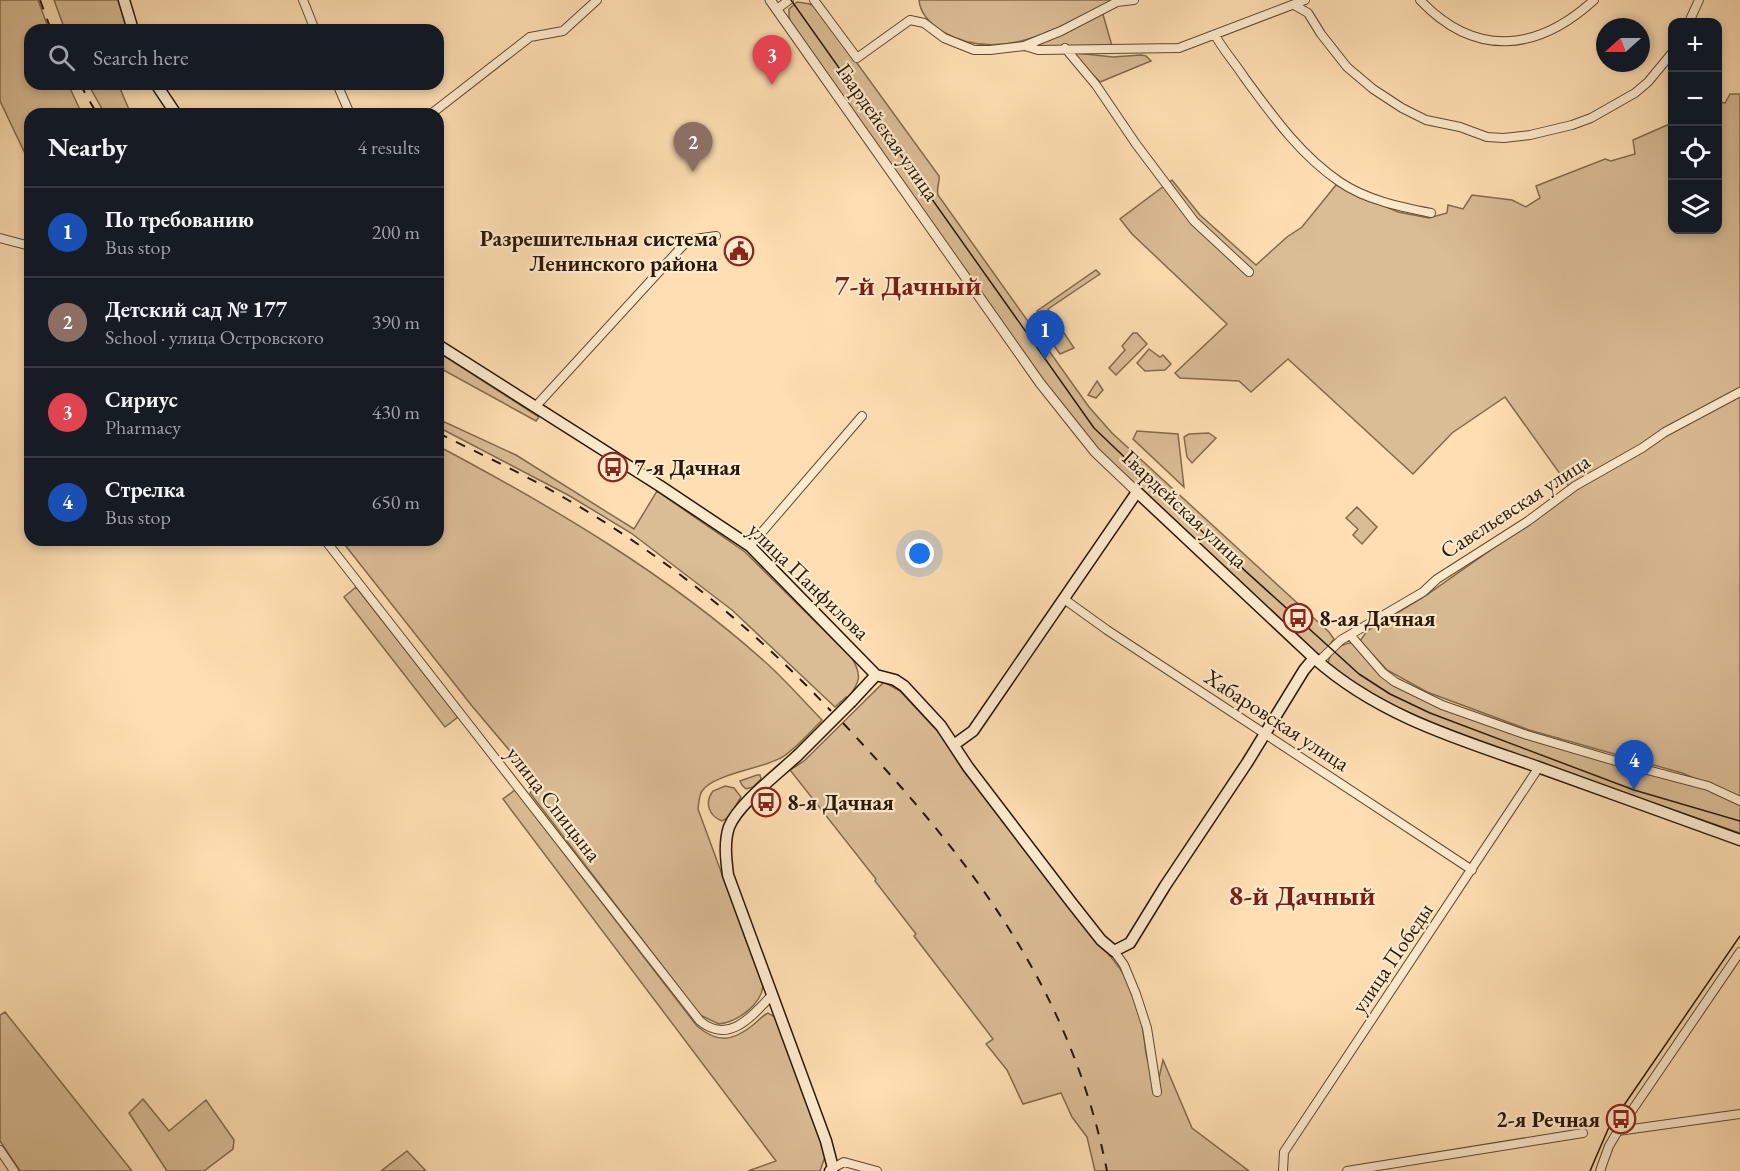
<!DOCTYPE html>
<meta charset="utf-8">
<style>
:root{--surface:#171b24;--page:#242831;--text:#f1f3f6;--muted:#9ea1a6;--line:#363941;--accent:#c59692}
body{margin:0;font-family:"EB Garamond",serif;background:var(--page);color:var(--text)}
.controls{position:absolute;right:18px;top:18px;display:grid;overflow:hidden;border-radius:12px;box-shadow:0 3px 9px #0003}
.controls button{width:54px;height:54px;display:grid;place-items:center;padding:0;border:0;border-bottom:2px solid var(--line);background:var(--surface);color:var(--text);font:30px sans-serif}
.compass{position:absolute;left:1596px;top:18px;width:54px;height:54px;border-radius:50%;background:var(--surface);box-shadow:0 3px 9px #0003;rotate:249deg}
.you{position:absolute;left:920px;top:554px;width:21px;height:21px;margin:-15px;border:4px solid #fff;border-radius:50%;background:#1a73e8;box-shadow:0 0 0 9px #1a73e833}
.badge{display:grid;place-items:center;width:39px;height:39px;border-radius:50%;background:var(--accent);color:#fff;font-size:20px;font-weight:700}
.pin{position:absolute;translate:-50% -50px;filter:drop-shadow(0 2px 3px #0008)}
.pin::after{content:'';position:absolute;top:32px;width:21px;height:18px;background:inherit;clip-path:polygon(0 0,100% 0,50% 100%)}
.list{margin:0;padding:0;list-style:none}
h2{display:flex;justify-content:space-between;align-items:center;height:78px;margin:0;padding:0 24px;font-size:26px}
h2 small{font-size:20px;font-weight:400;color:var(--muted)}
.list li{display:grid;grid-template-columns:39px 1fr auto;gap:18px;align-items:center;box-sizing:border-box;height:90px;padding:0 24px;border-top:2px solid var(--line)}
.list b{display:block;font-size:22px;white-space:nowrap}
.list p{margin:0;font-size:20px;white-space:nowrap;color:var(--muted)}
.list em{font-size:20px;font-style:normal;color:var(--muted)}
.icon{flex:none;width:33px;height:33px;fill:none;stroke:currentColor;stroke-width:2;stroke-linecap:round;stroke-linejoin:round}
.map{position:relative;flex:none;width:1740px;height:1171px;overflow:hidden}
.search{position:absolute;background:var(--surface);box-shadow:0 3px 9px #0003;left:24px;top:24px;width:420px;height:66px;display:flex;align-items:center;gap:15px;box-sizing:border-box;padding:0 21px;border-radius:18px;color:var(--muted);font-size:22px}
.panel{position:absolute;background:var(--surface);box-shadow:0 3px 9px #0003;left:24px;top:108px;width:420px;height:438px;border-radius:18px}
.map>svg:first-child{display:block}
.green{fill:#dabc95;stroke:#826a4d;stroke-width:1.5}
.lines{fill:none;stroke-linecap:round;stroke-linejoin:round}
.minor-casing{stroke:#5e4a30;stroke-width:10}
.tertiary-casing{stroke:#5e4a30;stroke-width:11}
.secondary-casing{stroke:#291805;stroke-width:13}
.minor{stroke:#feeacd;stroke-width:8}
.tertiary{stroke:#feeacd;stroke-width:9}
.secondary{stroke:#feeacd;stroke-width:10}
.tram{stroke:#291805;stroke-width:1.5}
.rail{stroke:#291805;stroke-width:2;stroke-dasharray:10 10;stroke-linecap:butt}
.secondary-bridge-casing{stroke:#291805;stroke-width:13;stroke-linecap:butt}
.secondary-bridge{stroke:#feeacd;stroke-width:10}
.labels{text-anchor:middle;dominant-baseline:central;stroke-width:4.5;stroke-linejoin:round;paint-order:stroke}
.street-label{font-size:22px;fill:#291805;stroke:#feeacd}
.poi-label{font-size:22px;font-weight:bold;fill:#291805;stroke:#feeacd;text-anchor:start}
.district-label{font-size:28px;font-weight:bold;fill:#7a1f14;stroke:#feeacd}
</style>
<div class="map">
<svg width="1740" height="1171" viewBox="0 0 1740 1171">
<rect width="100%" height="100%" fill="#fedeb2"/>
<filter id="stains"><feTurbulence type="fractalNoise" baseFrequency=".00333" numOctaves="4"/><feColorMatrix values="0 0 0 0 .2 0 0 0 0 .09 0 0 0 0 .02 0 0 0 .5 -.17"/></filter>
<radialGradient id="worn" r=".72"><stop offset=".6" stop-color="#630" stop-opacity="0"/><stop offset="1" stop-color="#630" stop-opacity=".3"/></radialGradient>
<path class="green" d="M0,0h38l11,30h-19v54h38l14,30h-52v50l-30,-63z
M54,0h64l9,30h-62z
M919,0h195c-53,25 -111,66 -171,32 -11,-7 -23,-18 -24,-32z
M797,2l13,2 7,4 122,168c1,7 -3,12 -1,19l151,212 23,26 217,199 5,7 -8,11 -6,4 -5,-1 -217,-204 -54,-67 -253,-360 -2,-5v-8z
M1102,11l10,35 -71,1 -4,-2 -1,-2z
M1076,53l37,4 28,-2 5,1 5,5 -51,21 -24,-24z
M88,84h30l13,30h-26z
M1730,94h10v703l-58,-24 -153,-43 -102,-38 -40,-22 -27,-29 7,-10 58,-35 148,-104 -68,-95 -53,36 -39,41 -125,-115 -37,33 -12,-11 -59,-3 -5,-5 52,-49 -95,-90 -12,-15 52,-39 28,35 56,50 31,-28 15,-10 34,-42 62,27 31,6 18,-5 1,-8 15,4 9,-14 40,5 14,7 14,-9 -4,-12 69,-27 6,2 24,-7 -2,-14 39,-17v107h46v-128l7,1z
M1096,270l4,4 -52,35 26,39 -14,6 -24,-34 1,-9z
M1133,333h4l10,11 -31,31 -7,-7 16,-18 -3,-4z
M1149,349l11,8 3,-2 8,9 -6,6 -20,1 -8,-8z
M438,352l101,65 -3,4 -98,-54z
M1097,381l6,9 -7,8 -8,-3z
M438,419l78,36 118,74 23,-38 88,61 107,106c11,19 7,24 -4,41l-2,-2 -11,10 -103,-97 -101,-77 -63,-38 -130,-68z
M1137,431l41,3 6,53 -51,-48z
M1209,433l7,5 -24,25 -5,-6 -3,-20 5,-3z
M438,446c115,61 229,128 326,215 21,18 39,40 58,59 -12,12 -24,26 -38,36 -16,12 -70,17 -82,35 -3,4 -3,12 -4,18l65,177c-2,19 -26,36 -44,38l-19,-9 -170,-222 7,-10 -65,-77 -131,-166h97z
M1357,507l20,20 -15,17 -9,-9 5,-6 -12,-11z
M356,587l102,130 -13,10 -101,-130z
M1352,643l25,27 42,24 133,48 130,36 58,25v30l-308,-107 -59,-28 -45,-35c2,-11 13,-20 24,-20z
M884,682l16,9 40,43 23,36 136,175c25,22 39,53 44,86 4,22 0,29 16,47l4,-18 29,68 57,43h-154l-8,-34 -15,-20 -11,-24 -38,11 -16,-34 -21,-26 7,-5 -79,-103 2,-2 -41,-53 1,-2 -86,-109 14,-9z
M757,775h3l1,4 -8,8 -7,2 -4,-4 -2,-4z
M725,786l9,2 7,9 -12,20 -7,4c-13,-5 -18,-18 -9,-30z
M515,790l182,236c20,17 35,16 56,-1 5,-4 9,-9 15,-12l7,4 48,127 2,13 -5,14h-72l28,-10 -273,-362z
M5,1012l127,159h-112l-20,-30v-126z
M143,1099l26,32 37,-31 28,40 -1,9 -29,22h-37l-38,-58z
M407,1151l19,20h-45z"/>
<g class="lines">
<g class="minor-casing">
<path id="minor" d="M303,0l12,30
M814,0l43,58 53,-38 14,3 20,15 30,12h16l34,-4 37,-15 56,-29 17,-2
M1420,0c55,58 117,52 174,0
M1294,5l14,8 13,21 26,33 26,22 29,19 24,12 34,7 27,10 17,1 26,-3 42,-10 19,-7 44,-25 13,-11 24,-29
M777,9l12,-9
M1689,22l10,-22
M1215,35c8,15 20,28 29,42 28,38 56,78 96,105 26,18 61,25 91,31
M1025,46l13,4 141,-2 126,-48
M1065,48l31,37 40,59 58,77 55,51
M337,84l13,30
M431,114l99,-77 33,-6 34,-31
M0,238l30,8
M536,406l152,-166 28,-4
M325,540l375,481c29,24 52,-5 72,-26
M750,546l112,-130
M1064,599l43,31 365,240
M1351,636l32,37 12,9 47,23 85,30 109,32 72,19 32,15
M1318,662l23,-22 82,-48 14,-13 91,-58 47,-35 67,-38 23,-16 75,-40
M1114,951l10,14 12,29 11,34 10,64
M1618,1131l122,-17
M0,1150l14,21
M833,1168l11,-6 33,9
M1283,1171l1,-19 255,-385
M1347,1171l236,-38
M1600,1171l9,-25 9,-15 122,-179"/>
</g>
<g class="tertiary-casing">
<path id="tertiary" d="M770,0l270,383 55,69 42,40"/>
</g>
<g class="secondary-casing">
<path id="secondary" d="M124,0l9,30
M156,84l20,30
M438,345l222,141 90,60 126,129 19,5 9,6 37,40 27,41 103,135 30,38 13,11 16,-8 35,-57 82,-123 57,-93 10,-12
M851,702l25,-27
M955,744l18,-13 164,-239 177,166c65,58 144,81 224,109 67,24 135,49 202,73
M798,755c-19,18 -60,49 -69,72 -5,15 -3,32 -1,48l98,266 7,27 -3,3"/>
</g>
<use href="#minor" class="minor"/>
<use href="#tertiary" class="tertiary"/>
<use href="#secondary" class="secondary"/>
<path class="tram" d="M791,0l303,428 115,110 150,136 31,20 40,19 204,77 106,31
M1590,1171l19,-44 131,-191"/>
<path class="rail" d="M40,0l11,30
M80,84l17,30
M438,433c44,22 88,42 130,67 97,56 186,129 263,211
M843,723c126,135 227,262 264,448"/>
<g class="secondary-bridge-casing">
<path id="secondary-bridge" d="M798,755l53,-53"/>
</g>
<use href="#secondary-bridge" class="secondary-bridge"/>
</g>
<defs>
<g id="civic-ring" transform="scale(1.5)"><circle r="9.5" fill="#feeacd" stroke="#8f2418" stroke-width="1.5"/><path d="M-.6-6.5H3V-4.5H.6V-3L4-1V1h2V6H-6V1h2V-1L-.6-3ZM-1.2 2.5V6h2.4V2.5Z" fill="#8f2418"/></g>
<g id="bus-ring" transform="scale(1.5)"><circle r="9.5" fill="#feeacd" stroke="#8f2418" stroke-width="1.5"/><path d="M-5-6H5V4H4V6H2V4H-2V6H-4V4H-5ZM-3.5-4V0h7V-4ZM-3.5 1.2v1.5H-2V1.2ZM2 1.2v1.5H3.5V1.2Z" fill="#8f2418"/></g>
</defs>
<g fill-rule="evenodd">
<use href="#civic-ring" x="739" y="251"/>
<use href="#bus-ring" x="613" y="467"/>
<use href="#bus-ring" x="1298" y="618"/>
<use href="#bus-ring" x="766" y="802"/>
<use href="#bus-ring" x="1621" y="1119"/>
</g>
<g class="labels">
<g class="street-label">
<text transform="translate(888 132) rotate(55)">Гвардейская улица</text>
<text transform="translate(1515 506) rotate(-33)">Савельевская улица</text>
<text transform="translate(1185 509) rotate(43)">Гвардейская улица</text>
<text transform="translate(809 581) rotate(44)">улица Панфилова</text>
<text transform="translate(1277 720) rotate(33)">Хабаровская улица</text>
<text transform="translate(554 804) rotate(52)">улица Спицына</text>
<text transform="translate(1392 958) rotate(-56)">улица Победы</text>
</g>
<g class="poi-label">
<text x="718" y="238" text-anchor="end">Разрешительная система<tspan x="718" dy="25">Ленинского района</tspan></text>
<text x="634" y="467">7-я Дачная</text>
<text x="1319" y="618">8-ая Дачная</text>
<text x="787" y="802">8-я Дачная</text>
<text x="1600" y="1119" text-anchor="end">2-я Речная</text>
</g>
<g class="district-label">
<text x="908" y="285">7-й Дачный</text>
<text x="1302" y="895">8-й Дачный</text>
</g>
</g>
<rect width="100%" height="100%" filter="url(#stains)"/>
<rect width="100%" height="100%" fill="url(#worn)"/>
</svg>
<div class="controls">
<button>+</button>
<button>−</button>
<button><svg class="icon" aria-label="locate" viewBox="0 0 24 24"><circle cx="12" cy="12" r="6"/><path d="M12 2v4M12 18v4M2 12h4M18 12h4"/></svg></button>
<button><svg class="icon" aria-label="layers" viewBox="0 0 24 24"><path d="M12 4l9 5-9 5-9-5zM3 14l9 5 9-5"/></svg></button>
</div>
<svg class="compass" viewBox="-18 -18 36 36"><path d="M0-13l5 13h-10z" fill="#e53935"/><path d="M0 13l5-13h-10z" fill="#9ea1a6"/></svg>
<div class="you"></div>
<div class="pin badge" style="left:1045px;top:360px;background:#1a4fb4">1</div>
<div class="pin badge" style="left:693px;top:172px;background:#8d6e63">2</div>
<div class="pin badge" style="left:772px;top:85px;background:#e0444e">3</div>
<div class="pin badge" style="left:1634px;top:790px;background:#1a4fb4">4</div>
<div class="search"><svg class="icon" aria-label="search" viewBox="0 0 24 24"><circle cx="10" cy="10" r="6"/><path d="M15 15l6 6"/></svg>Search here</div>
<section class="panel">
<h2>Nearby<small>4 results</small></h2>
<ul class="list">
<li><span class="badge" style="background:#1a4fb4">1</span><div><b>По требованию</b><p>Bus stop</p></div><em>200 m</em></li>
<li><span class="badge" style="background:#8d6e63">2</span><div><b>Детский сад № 177</b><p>School · улица Островского</p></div><em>390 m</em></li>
<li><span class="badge" style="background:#e0444e">3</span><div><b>Сириус</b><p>Pharmacy</p></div><em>430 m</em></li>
<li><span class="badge" style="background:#1a4fb4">4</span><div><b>Стрелка</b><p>Bus stop</p></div><em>650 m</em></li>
</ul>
</section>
</div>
